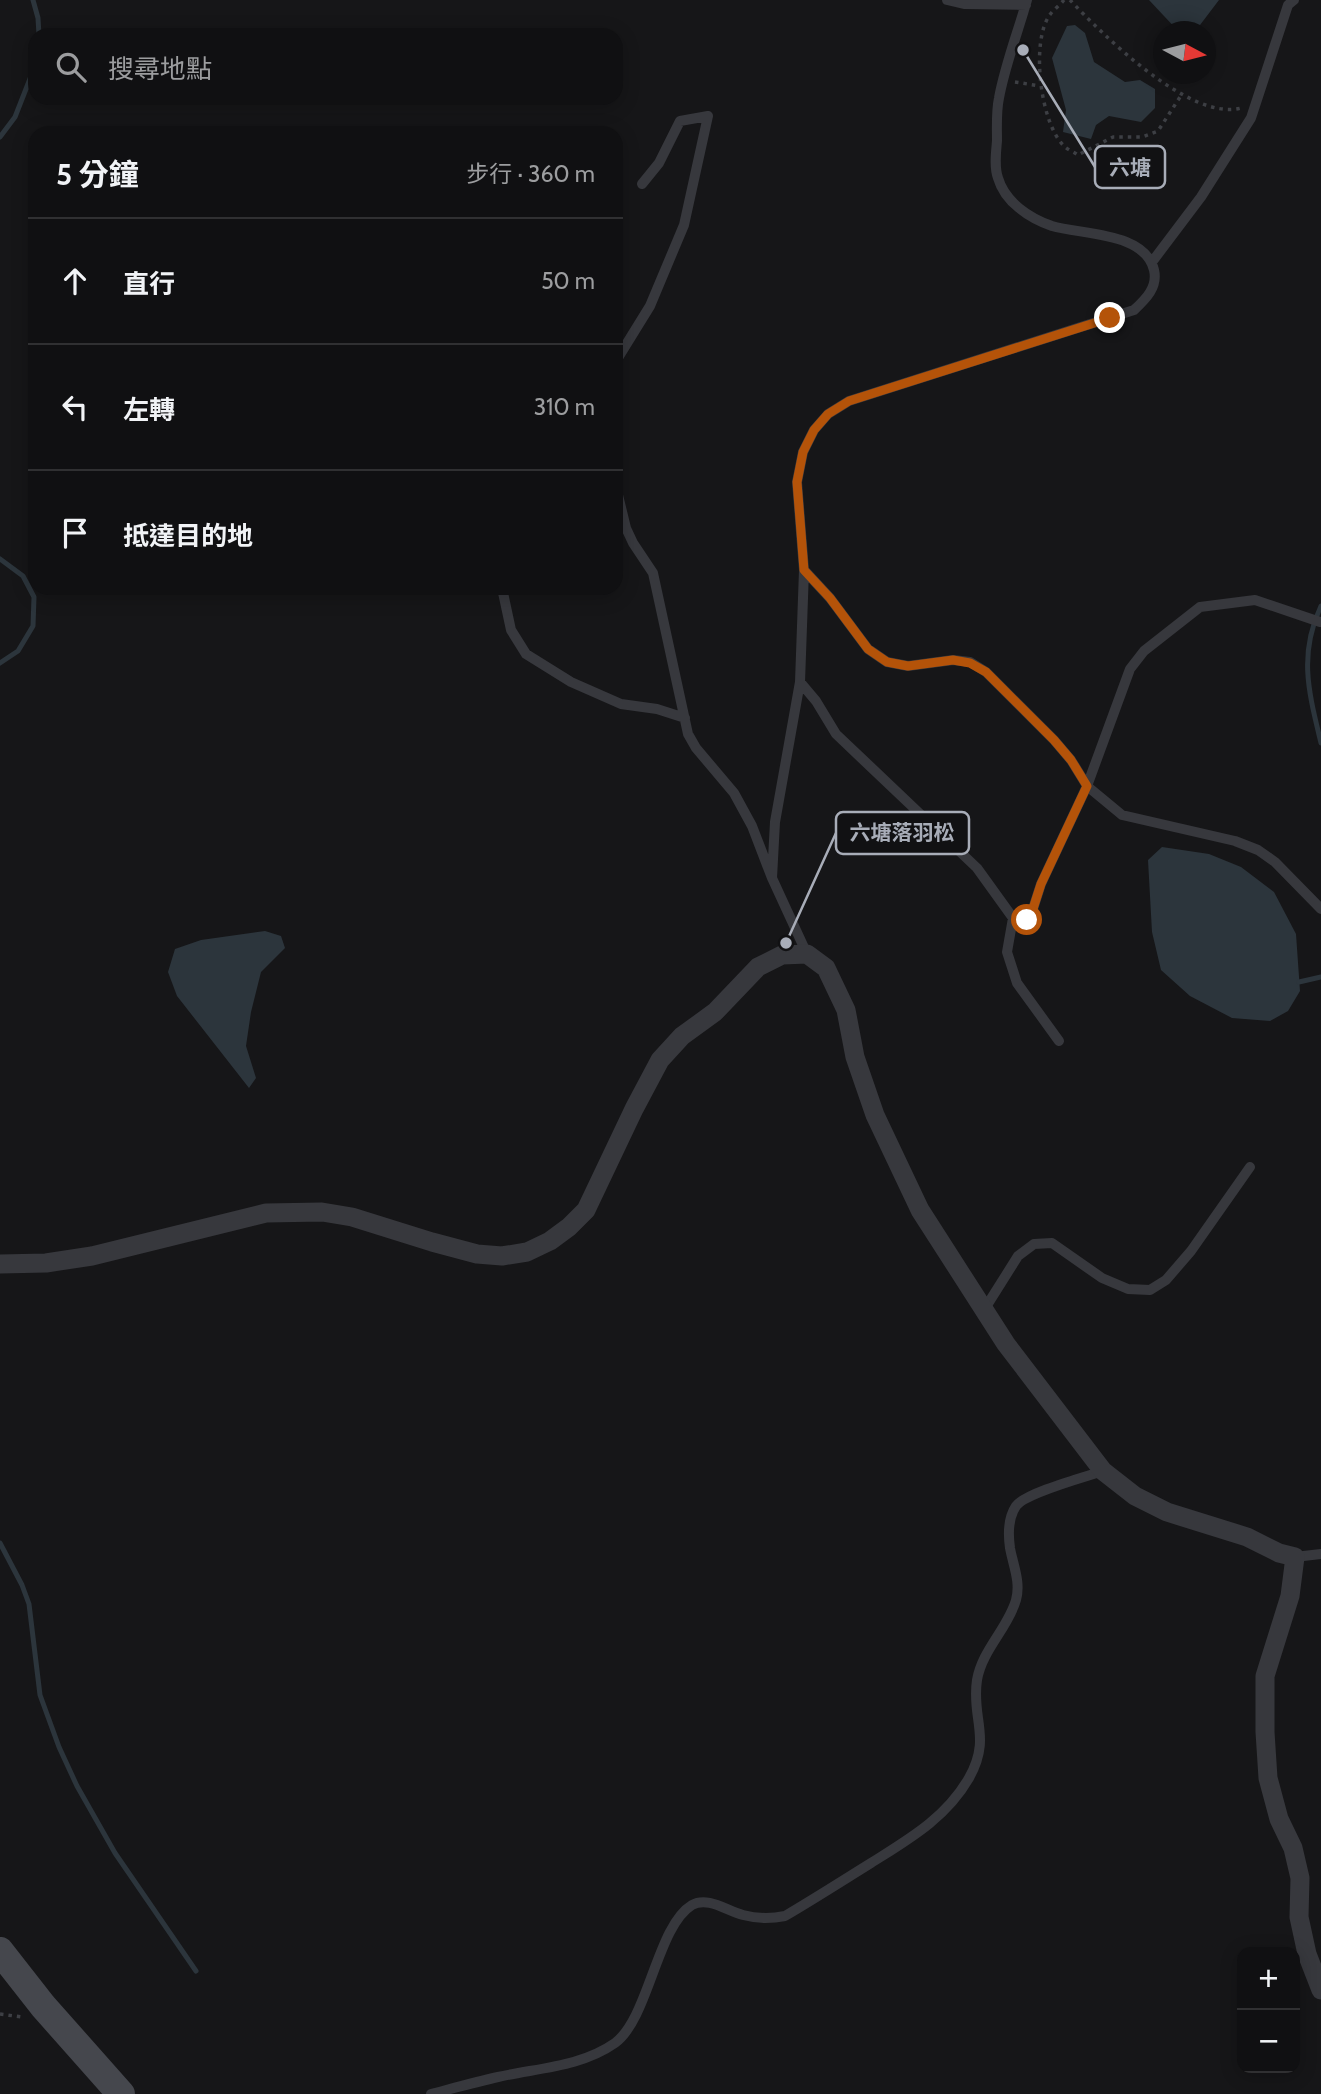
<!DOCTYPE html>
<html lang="zh-TW">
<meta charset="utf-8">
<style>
:root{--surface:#101012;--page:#1e1e20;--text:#f1f3f6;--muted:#9c9d9f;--line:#303032}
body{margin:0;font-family:Cabin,"Noto Sans TC",sans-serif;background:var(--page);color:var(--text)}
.controls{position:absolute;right:21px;bottom:21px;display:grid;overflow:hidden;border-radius:14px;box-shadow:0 4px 18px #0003}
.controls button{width:63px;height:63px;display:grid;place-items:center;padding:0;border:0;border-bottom:2px solid var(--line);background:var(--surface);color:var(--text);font:35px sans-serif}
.compass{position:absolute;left:1153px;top:21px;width:63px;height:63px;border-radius:50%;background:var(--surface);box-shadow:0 4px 18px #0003;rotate:97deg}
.stop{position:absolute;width:21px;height:21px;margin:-16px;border:5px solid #b45309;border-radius:50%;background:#fff}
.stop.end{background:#b45309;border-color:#fff;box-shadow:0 2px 7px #0008}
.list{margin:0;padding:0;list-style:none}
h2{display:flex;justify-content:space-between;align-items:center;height:91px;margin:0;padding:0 28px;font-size:30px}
h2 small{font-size:23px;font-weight:400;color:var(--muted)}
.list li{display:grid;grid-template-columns:46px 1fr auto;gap:21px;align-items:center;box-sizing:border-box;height:126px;padding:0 28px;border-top:2px solid var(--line)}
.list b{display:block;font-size:26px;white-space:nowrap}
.list em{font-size:23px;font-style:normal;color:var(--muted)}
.icon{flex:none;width:38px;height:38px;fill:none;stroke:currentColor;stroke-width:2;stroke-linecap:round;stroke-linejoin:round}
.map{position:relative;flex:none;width:1321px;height:2094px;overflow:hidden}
.search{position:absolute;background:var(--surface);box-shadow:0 4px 18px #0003;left:28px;top:28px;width:595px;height:77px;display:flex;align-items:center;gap:18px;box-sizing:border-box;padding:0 24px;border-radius:21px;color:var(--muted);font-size:26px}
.panel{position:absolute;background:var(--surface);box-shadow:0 4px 18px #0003;left:28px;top:126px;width:595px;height:469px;border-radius:21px}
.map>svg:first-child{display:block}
.water{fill:#2c353c}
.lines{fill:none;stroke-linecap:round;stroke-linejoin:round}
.stream{stroke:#2c353c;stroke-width:5}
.path{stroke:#3d3f44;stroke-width:3.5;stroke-dasharray:3.5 5;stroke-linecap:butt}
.lane{stroke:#37383d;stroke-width:10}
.street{stroke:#37383d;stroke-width:19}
.secondary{stroke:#45474d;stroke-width:28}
.route{stroke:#b45309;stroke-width:9}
.leader{fill:none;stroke:#a8adb8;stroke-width:2.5}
.callout-dot{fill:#a8adb8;stroke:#111113;stroke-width:2.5}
.callout{fill:#111113;stroke:#a8adb8;stroke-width:2.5}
.callout-label{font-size:21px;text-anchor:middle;font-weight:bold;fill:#a8adb8}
</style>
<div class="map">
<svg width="1321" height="2094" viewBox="0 0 1321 2094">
<rect width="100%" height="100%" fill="#161618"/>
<path class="water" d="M1149,0h70l-22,29 -18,3z
M1075,25l10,8 9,29 31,20 15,-2 15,9v19l-14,14 -32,-6 -13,9 -5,14 -28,-7 3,-22 -14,-52 15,-32z
M1162,847l47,7 32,13 33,25 22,42 4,57 -12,20 -18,10 -38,-3 -42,-22 -29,-26 -9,-38 -4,-72z
M265,931l16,5 4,12 -24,24 -10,40 -5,34 10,32 -7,10 -72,-92 -9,-24 7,-23 26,-9z"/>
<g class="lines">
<path class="stream" d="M33,0l5,18 1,17
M0,137l15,-20 20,-51
M0,559l23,17 11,21 -1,29 -15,25 -18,12
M1321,606c-23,49 -12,87 0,137
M1299,982l22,-5
M0,1543l22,42 7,19 11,91 19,52 18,39 38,67 81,118"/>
<path class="path" d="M1064,0c-4,5 -11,10 -15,16 -18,27 -9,107 15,130 4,4 10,6 14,9l35,-18h29l16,-6 24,-37
M1070,0c32,34 120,122 171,108
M1015,82l25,4
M0,2014l22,3"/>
<path class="lane" d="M947,0l17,4 62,1
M1152,262l49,-65 50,-79 37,-113 6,-5
M616,361l34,-55 34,-81 24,-109 -28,5 -21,42 -17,21
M616,487l10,41 7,15 20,30 35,161 8,14 38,45 18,33 20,52 35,76
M804,570l26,28 38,51 19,13 21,4 45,-6 17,2 16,10 68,68 17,20 16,26 35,29 113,26 23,9 17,12 46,47
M502,588l9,42 15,24 45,28 50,22 36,5 28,9
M800,682l16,19 20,33 141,134 36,50 14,2 4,-5 10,-31 46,-98 43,-117 14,-18 56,-44 55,-7 65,22
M772,878l3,-56 25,-140 4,-112 -7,-88 6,-30 11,-22 14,-16 21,-13 285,-91c12,-11 24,-23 20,-40 -9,-38 -71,-35 -102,-44 -23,-8 -47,-24 -54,-48 -4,-11 -2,-26 -1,-37 0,-14 -1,-29 2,-43 6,-33 19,-66 28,-98
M1013,918l-6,34 10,31 42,58
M984,1310l34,-54 16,-12 18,-1 50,35 26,11 22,1 16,-10 25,-29 59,-84
M1295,1557l26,-3
M431,2094c23,-6 45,-12 67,-17 39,-9 83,-10 117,-34 34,-25 42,-117 77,-138 16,-9 35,6 51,10 15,4 27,4 42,1 29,-17 57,-35 86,-53 38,-24 75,-45 98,-85 23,-41 2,-59 8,-98 5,-30 31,-52 39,-80 5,-18 -3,-35 -6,-52 -2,-14 -2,-30 6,-42 9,-13 69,-29 87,-35"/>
<path class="street" d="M0,1264l46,-1 46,-7 174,-43 56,-1 30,5 80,25 45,12 25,2 25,-4 23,-11 19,-14 17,-17 48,-101 26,-49 22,-24 33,-24 43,-45 24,-12 25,-1 19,14 20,42 9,47 20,58 45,95 86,134 97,127 32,25 32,16 80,25 32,16 16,4 -5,39 -25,80v56l3,46 11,41 14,29 7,30 -1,39 8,37 14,36"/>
<path class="secondary" d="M0,1951l43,55 78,88"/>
</g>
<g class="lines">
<path class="route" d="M1027,920l4,-5 10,-31 46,-98 -16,-26 -17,-20 -68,-68 -16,-9 -17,-3 -45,6 -21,-4 -19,-13 -38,-51 -26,-28 -7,-88 6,-30 11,-22 14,-16 21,-13 261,-83"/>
</g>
<path class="leader" d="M1023 50L1095 167M786 943L836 833"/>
<g class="callout-dot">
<circle cx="1023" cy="50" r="7"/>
<circle cx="786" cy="943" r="7"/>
</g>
<g class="callout">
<rect x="1095" y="146" width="70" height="42" rx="7"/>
<rect x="836" y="812" width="133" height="42" rx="7"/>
</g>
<g class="callout-label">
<text x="1130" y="175">六塘</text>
<text x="902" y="840">六塘落羽松</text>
</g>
</svg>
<div class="controls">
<button>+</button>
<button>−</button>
</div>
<svg class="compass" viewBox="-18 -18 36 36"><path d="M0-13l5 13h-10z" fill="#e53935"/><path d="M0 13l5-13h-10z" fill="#9c9d9f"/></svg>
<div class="stop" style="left:1027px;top:920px"></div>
<div class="stop end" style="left:1110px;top:318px"></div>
<div class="search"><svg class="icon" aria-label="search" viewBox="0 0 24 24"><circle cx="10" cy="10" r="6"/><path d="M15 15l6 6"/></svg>搜尋地點</div>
<section class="panel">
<h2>5 分鐘<small>步行 · 360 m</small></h2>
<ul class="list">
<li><svg class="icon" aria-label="ahead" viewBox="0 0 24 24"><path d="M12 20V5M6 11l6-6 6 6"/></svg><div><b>直行</b></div><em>50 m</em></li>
<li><svg class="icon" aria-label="left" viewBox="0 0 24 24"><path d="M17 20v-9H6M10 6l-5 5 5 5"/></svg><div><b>左轉</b></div><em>310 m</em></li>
<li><svg class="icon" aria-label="arrive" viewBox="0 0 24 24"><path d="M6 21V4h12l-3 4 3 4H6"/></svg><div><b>抵達目的地</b></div></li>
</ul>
</section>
</div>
